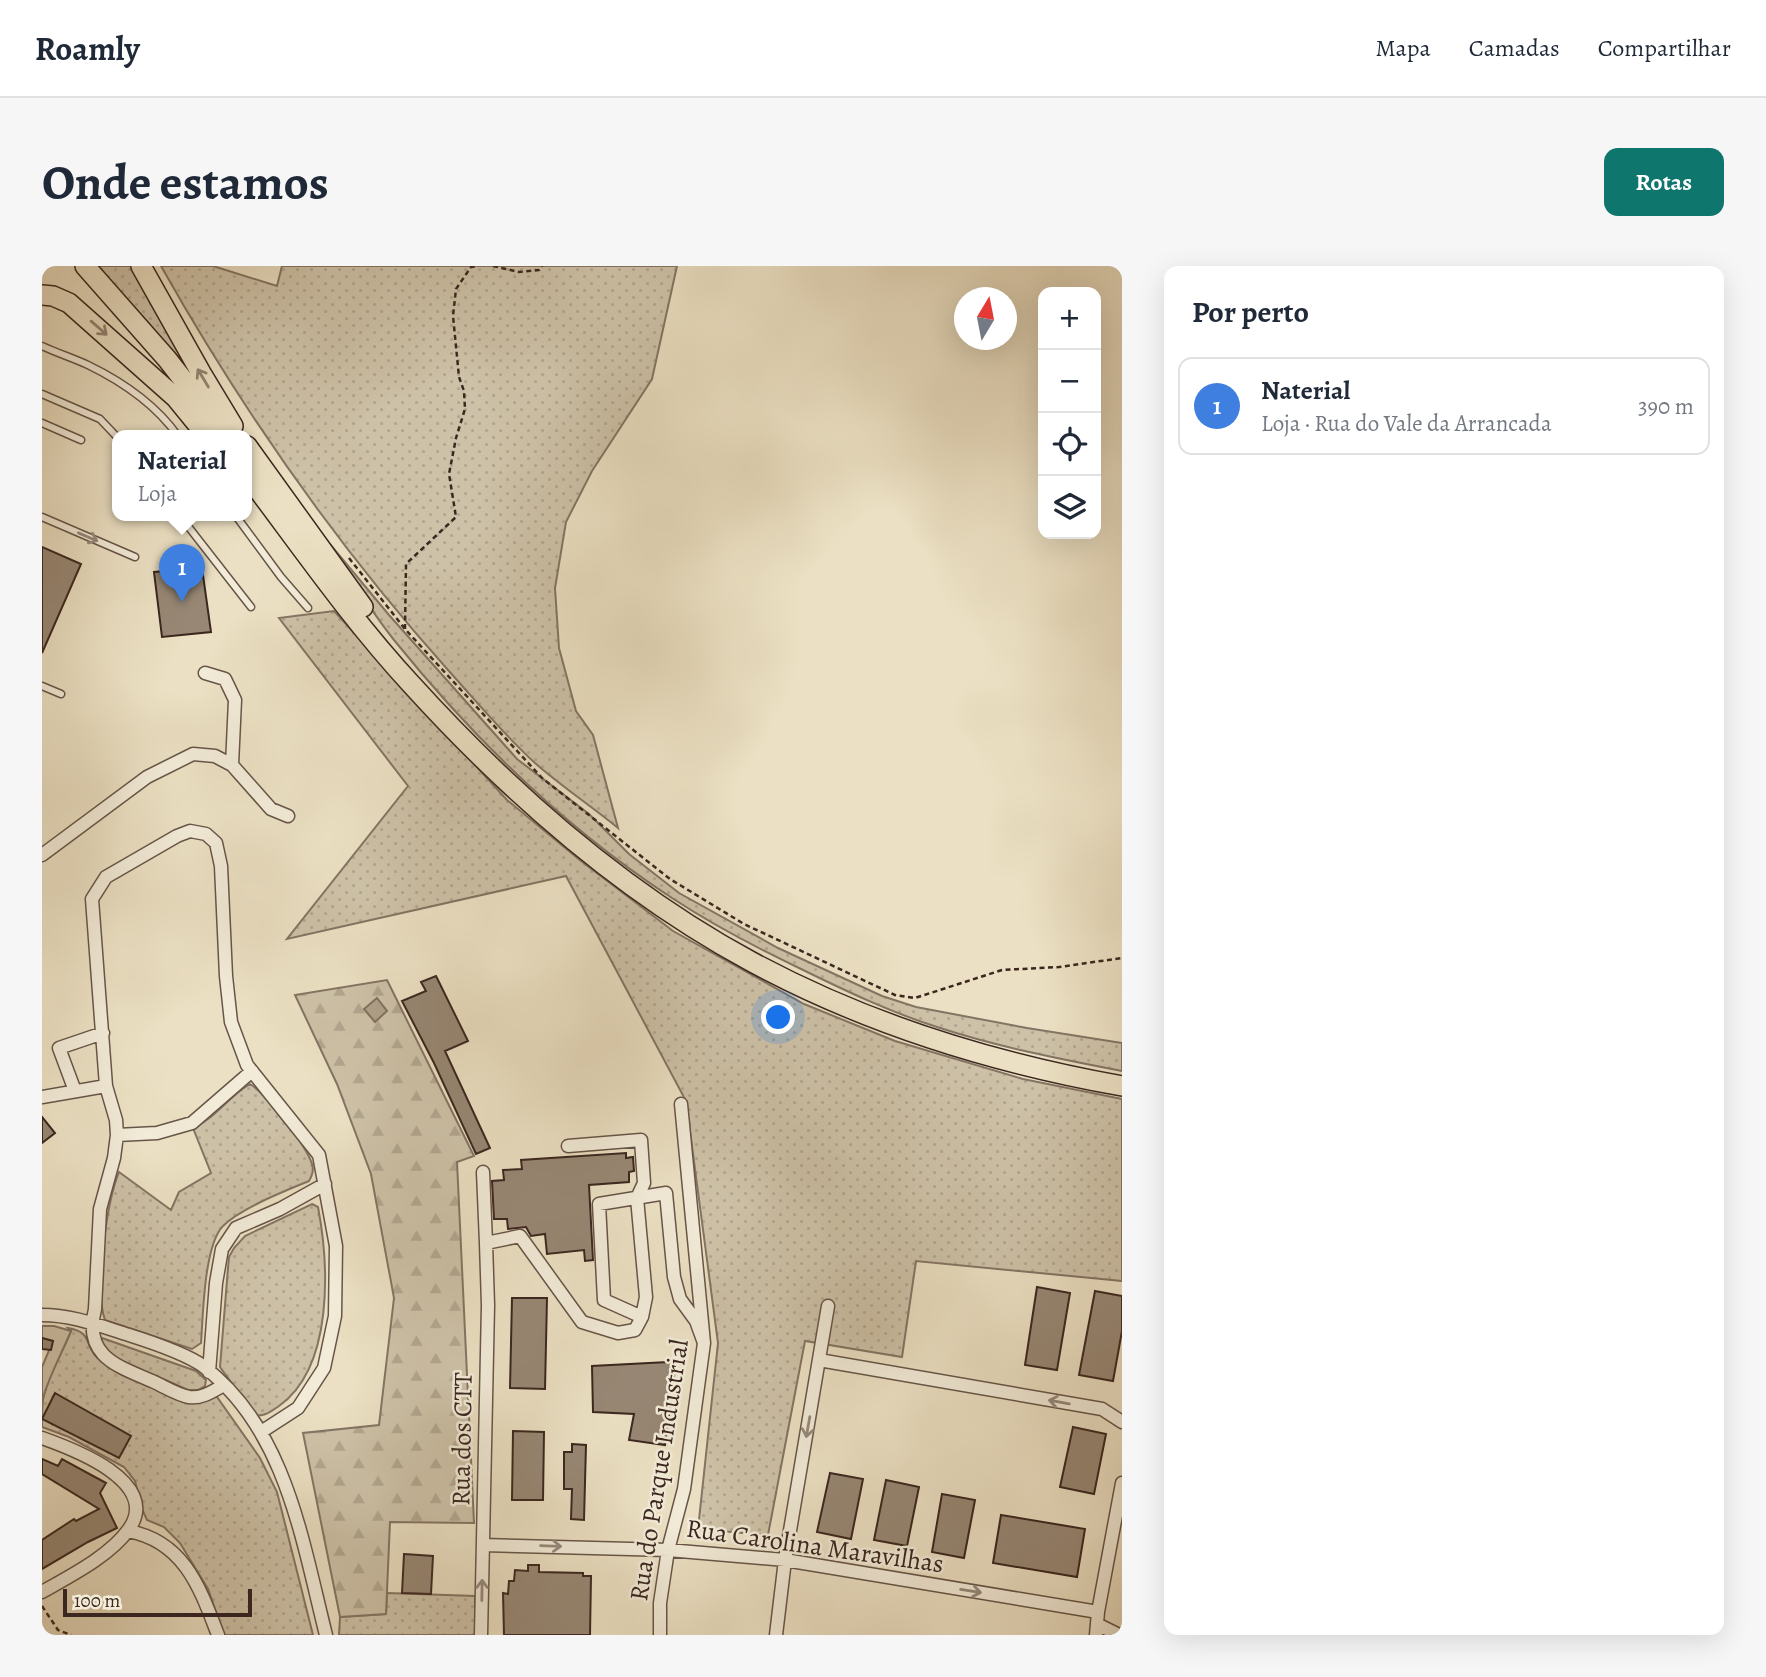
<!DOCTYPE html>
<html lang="pt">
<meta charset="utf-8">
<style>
:root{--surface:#fff;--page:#f6f6f7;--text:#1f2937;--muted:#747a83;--line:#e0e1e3;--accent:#0f766e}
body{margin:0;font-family:Alegreya,serif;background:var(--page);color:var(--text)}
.controls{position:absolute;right:21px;top:21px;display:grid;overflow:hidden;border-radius:14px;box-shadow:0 7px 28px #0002}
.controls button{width:63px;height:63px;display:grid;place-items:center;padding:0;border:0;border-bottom:2px solid var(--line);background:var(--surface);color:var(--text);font:35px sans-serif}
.compass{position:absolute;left:912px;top:21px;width:63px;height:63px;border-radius:50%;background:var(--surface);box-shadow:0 7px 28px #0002;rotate:10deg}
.scale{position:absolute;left:21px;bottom:18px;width:189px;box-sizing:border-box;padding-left:7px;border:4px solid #3b271f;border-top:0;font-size:19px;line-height:24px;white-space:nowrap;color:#3b271f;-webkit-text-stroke:5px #f2ebd8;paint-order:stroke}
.you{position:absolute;left:737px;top:752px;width:24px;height:24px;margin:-18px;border:5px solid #fff;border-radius:50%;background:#1a73e8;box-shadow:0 0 0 10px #1a73e833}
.badge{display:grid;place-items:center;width:46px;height:46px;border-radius:50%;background:var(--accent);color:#fff;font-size:23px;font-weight:700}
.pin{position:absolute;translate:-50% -58px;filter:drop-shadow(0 2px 4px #0008)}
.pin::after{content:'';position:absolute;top:37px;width:24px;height:21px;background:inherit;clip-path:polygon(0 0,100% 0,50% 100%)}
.popup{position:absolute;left:70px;top:164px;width:140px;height:91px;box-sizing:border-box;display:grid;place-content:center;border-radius:14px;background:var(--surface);filter:drop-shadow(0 2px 5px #0005);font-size:23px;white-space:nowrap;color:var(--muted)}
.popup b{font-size:26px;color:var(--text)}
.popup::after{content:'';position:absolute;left:50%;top:100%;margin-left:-14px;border:14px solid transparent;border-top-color:var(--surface)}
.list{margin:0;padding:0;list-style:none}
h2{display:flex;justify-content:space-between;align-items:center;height:91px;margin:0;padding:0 28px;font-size:30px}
h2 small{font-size:23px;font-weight:400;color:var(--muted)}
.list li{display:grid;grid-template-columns:46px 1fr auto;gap:21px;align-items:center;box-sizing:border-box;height:98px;margin:0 14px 14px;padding:0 14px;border:2px solid var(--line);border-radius:14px}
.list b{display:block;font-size:26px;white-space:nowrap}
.list p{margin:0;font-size:23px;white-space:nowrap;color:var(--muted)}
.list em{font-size:23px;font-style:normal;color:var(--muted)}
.icon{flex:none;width:38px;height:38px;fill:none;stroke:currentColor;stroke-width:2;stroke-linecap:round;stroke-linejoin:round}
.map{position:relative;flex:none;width:1080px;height:1369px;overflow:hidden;border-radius:14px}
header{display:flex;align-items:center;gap:42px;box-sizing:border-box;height:98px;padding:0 35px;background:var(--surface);border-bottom:2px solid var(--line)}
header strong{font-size:33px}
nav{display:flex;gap:38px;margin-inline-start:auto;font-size:24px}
.intro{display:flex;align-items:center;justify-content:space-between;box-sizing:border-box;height:168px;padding:0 42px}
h1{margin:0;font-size:49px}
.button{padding:18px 32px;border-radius:14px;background:var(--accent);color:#fff;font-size:24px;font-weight:700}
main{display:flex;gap:42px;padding:0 42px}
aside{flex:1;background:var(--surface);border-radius:14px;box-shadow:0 7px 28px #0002}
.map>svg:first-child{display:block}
.grass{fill:url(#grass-dots);stroke:#847463;stroke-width:2}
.forest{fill:url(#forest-firs);stroke:#847463;stroke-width:2}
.garden{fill:#cdc1a7;stroke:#847463;stroke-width:2}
.water{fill:#afa18b;stroke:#817060;stroke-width:2}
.building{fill:#978774;stroke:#3b271f;stroke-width:2}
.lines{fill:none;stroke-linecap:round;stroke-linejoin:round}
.service-casing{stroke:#675548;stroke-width:9}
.minor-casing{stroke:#675548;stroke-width:15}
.primary-casing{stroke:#3b271f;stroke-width:22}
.path{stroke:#3b271f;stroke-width:2.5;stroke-dasharray:5 3.5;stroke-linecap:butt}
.service{stroke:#f2ebd8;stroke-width:6}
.minor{stroke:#f2ebd8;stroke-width:12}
.primary{stroke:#ebe0c3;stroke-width:19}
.oneway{stroke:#938471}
.oneway2{stroke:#96897c}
.labels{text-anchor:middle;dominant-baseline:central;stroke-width:5;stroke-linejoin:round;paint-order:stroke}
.street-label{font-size:26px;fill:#3b271f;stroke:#f2ebd8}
</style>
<header>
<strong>Roamly</strong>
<nav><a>Mapa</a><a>Camadas</a><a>Compartilhar</a></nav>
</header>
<div class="intro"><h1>Onde estamos</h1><a class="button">Rotas</a></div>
<main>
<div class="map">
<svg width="1080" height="1369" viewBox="0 0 1080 1369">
<defs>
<pattern id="grass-dots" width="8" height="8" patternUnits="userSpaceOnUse" patternTransform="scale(1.75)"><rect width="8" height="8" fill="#cdc1a7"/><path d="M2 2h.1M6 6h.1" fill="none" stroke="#b1a68f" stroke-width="1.8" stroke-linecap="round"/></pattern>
<pattern id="forest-firs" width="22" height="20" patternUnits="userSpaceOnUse" patternTransform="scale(1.75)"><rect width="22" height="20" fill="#cdc1a7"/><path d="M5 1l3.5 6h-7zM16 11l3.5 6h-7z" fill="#b1a68f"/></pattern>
</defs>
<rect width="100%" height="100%" fill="#ebe0c3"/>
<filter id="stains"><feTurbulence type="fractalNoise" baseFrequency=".00286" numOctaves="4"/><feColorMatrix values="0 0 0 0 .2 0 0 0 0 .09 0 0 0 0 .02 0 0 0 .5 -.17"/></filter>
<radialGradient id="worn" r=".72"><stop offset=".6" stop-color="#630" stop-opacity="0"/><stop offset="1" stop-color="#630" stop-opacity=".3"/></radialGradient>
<path class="grass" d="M54,0h35l77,131 -59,-73z
M119,0h52l64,20 5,-20h395l-25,113 -60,92 -26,51 -11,66 4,60 17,63 17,24 25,93c-27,-22 -57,-42 -83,-65 -31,-28 -59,-62 -87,-93 -110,-123 -206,-260 -287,-404z
M277,265l70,84 128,144 72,55 40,40 50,39 99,55 104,48 34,11 111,21 95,15v28c-62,-12 -124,-24 -185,-44 -47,-15 -91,-36 -136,-58 -44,-21 -88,-44 -129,-71 -106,-69 -199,-160 -278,-258 -27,-34 -50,-73 -75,-109z
M292,345l173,189 74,61 92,70 131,73 91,37 128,38 99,20v182l-206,-20 -14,96 -97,-16 -37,194 -70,-6 20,-186 -32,-242 -120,-225 -279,63 121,-153 -129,-168z
M208,818c16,10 56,61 62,80 2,6 0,12 -3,17 -24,10 -68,27 -86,45 -19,19 -20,90 -22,117l-9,6 -87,-29c-11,-30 2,-119 14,-148l52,38 8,-18 32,-19 -18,-45c24,-11 35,-31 57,-44z
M270,938l6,3c11,58 16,160 -39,199 -8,5 -14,11 -24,9l-35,-48 8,-99 1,-11 5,-9 11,-12z
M26,1062c26,4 15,19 32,32 28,23 81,36 117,37l43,61 17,34 36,143h-89l-16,-46 -28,-46 -16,-16 -17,-7 -6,-13 -6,-26 -11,-14 -55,-30 -27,-10c0,-9 0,-20 1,-28 5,-25 19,-45 28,-68z
M60,1072l94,33 10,9 -1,6 -7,4h-10l-79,-35 -9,-15z
M345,1327l88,3v39h-136l1,-18 46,-3z"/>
<path class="forest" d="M345,714l87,176 -17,6 17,361 -84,-1 -4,92 -46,3 -37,-184 76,-8 15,-127 -23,-124 -34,-90 -42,-89z"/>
<path class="garden" d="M0,1060h12l17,5c-10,24 -22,45 -29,70v-34l11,-26 -11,-3z"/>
<path class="water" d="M335,732l10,13 -12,11 -11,-13z"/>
<path class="building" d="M0,281l39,17 -39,89z
M160,302l9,64 -49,5 -8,-65z
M394,710l32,65 -23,10 45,97 -14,6 -42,-91 -32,-62 24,-10 -5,-9z
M0,851l13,16 -13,10z
M584,887v5l7,-1 1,14 -5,1v10l-40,3 4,75 -8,1 -1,-11 -37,4 -2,-20 -14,2 -5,-9 -18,2 -1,-10h-13l-2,-38 12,-1 -1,-10 19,-1 -1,-9z
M995,1021l33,6 -13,77 -32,-5z
M1053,1025l27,5v35l-9,50 -34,-6z
M470,1032h35l-2,91 -35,-1z
M0,1072l11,3 -2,9 -9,-1z
M626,1096l6,3 1,4 -10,76 -36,-5 5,-26 -41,-2 -1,-46z
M13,1127l76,43 -12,22 -77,-39z
M1031,1161l33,7 -12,60 -34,-7z
M471,1165l31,1 -1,68h-31z
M530,1178l14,1 -2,75 -13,-1 1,-30h-8v-37h8z
M0,1193l16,7 4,-7 44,24 -6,10 17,35 -29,14 -46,27v-29l32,-21 2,2 23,-12 -57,-35z
M788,1207l33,6 -12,60 -34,-7z
M844,1214l33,7 -12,59 -33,-6z
M900,1228l33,6 -11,58 -32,-6z
M959,1249l84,14 -8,48 -84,-14z
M362,1288l29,2 -2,38 -29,-1z
M486,1299h11v7l44,1v3h8l-1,59h-86l-1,-42 5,1 1,-13h5l1,-11 13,1z"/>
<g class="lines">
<g class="service-casing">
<path id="service" d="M0,80c15,7 31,12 46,19 33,16 68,40 90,71
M0,128l58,25 17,18
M0,157l39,17
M138,250l71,91
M194,250l45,61 27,31
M0,251l93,40
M0,420l19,8"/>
</g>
<g class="minor-casing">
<path id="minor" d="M163,407l20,6 10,21 -3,65
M0,589l105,-78 46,-23 22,2 17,9 39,44 17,7
M33,825l-16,-43 44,-15
M0,831l64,-11
M75,869l40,-2 35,-10 60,-52
M526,880l73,-6 3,43 -7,15 9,99 -4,20 -38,-17 -5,-96 67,-11 8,84 6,22 16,22 8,22
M441,906l3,71 34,-7 62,86 36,11 17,-3 7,-13
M0,1049c31,0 58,11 87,20 22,7 56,18 74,31 83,63 99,174 123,269
M777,1094l283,49 20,13
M167,1106l7,-89 6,-34 14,-21 44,-19 45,-25
M182,1119c-11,6 -22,14 -35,12 -11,-2 -24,-10 -35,-15 -36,-16 -71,-25 -59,-73l5,-100 14,-51 3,-23 -1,-15 -10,-34 -14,-187 14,-22 71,-41 13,-5 16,3 10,9 5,23 5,110 5,46 16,43 72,90 17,91 -1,70 -11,52 -26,40 -37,24
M0,1172c31,11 120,44 87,91 -19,27 -59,47 -87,63
M86,1265c56,10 72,57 90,104
M441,1279l185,5 117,10 313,52
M1055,1358l22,11
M439,1369l7,-330 -2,-62
M618,1369v-32l8,-53 16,-61 20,-146 -23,-239
M734,1369l9,-75 43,-254
M1054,1369l2,-23 24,-129"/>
</g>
<g class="primary-casing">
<path id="primary" d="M43,0l82,93 60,77
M99,0l60,107 32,53
M0,29l11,1 16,7 107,95 31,38
M205,180l116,161
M205,209c53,70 104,144 164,209 98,108 211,208 341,278 115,62 241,101 370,124"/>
</g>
<path class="path" d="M451,0l26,6 20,-2 3,-4
M307,292l56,71 137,149 128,101 74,45 151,71 20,3 87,-28 57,-3 63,-9
M363,363l1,-65 50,-47 -7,-43 7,-36 9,-29 -1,-18 -5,-14 -6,-61 3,-27 15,-22 7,-1
M0,1340l16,24 13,5"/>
<use href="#service" class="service"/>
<use href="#minor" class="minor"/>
<use href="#primary" class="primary"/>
</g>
<defs><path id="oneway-shaft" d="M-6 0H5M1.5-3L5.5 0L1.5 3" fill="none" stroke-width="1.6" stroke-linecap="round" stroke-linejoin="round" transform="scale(1.75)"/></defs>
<g class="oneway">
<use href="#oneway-shaft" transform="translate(57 62) rotate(41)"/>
<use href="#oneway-shaft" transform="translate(161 112) rotate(-121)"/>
</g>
<g class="oneway2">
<use href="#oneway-shaft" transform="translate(46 271) rotate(23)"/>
<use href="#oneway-shaft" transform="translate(1017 1136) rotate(-170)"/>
<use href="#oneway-shaft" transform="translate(766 1161) rotate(100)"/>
<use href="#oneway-shaft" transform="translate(509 1280) rotate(2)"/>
<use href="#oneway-shaft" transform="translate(440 1324) rotate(-89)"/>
<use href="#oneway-shaft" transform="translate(929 1325) rotate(9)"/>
</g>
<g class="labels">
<g class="street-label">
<text transform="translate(420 1173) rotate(-89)">Rua dos CTT</text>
<text transform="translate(617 1204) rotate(-81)">Rua do Parque Industrial</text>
<text transform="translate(773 1280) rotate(8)">Rua Carolina Maravilhas</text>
</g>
</g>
<rect width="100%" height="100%" filter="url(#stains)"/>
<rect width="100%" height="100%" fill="url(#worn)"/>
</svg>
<div class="controls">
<button>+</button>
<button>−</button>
<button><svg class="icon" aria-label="locate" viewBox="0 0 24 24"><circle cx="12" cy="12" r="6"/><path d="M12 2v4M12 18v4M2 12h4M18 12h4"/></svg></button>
<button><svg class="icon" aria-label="layers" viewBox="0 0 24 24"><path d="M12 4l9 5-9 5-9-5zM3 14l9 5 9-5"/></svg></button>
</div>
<svg class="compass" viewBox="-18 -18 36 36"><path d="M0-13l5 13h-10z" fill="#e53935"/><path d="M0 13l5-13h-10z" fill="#747a83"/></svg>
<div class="scale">100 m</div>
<div class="you"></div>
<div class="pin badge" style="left:140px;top:336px;background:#3f7fe0">1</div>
<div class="popup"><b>Naterial</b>Loja</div>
</div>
<aside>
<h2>Por perto<small></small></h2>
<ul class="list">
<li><span class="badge" style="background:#3f7fe0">1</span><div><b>Naterial</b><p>Loja · Rua do Vale da Arrancada</p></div><em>390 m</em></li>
</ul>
</aside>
</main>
